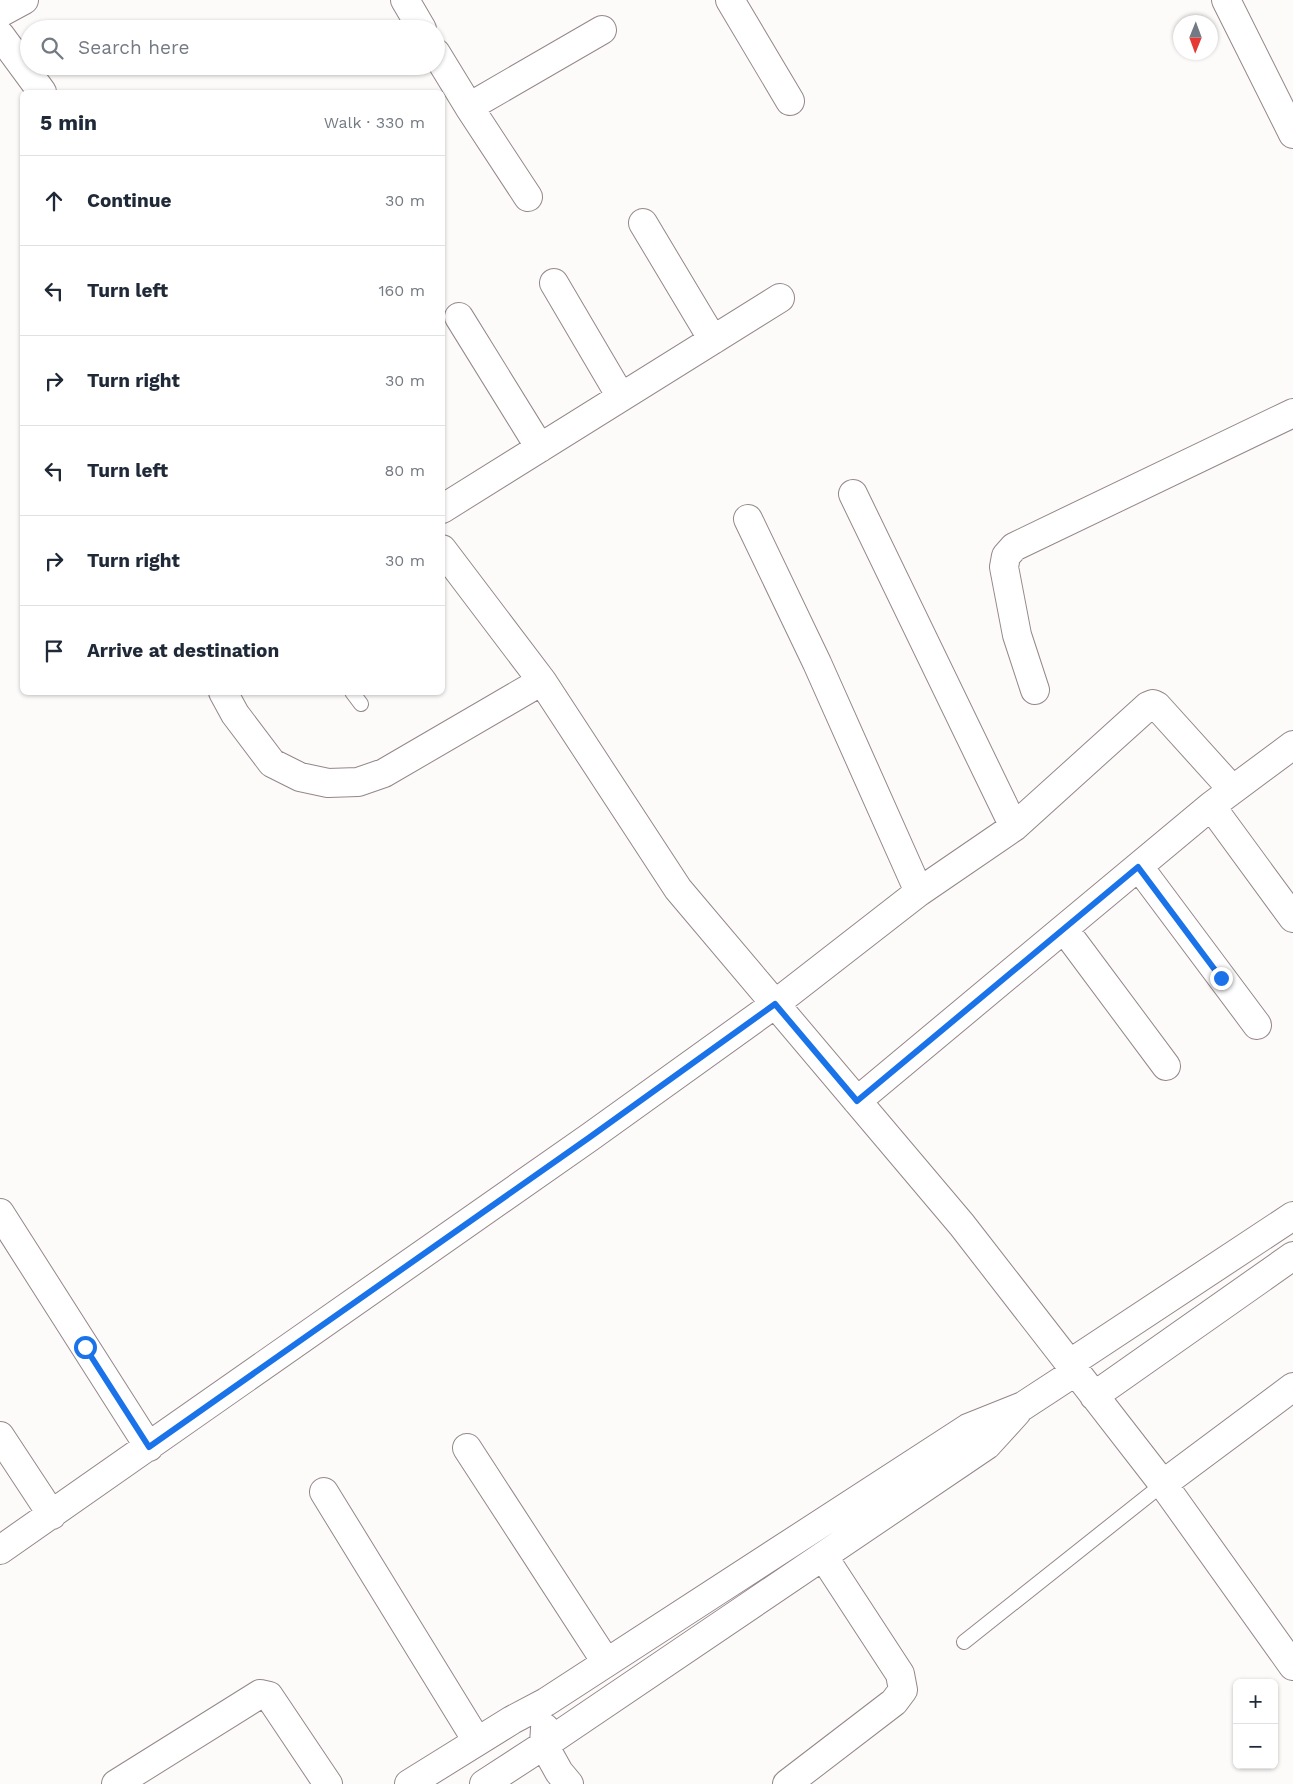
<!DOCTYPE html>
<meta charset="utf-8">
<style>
:root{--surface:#fff;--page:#f2f2f3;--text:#1f2937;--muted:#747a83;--line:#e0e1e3}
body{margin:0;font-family:"Work Sans",sans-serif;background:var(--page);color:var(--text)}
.controls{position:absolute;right:15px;bottom:15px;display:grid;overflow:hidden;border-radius:8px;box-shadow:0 1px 4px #0004}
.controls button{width:45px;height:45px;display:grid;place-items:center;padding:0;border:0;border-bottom:1px solid var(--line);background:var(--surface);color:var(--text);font:25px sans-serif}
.compass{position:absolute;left:1173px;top:15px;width:45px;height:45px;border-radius:50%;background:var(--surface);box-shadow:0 1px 4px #0004;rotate:181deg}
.stop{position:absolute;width:15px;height:15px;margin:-11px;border:4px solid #1a73e8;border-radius:50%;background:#fff}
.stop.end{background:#1a73e8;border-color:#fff;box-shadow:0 1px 5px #0008}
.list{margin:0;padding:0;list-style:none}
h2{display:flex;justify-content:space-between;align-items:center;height:65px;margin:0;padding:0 20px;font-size:21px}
h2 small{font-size:16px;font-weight:400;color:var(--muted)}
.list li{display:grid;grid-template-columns:32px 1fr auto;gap:15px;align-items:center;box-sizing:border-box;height:90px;padding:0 20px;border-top:1px solid var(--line)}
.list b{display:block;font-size:19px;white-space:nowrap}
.list em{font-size:16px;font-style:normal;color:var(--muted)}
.icon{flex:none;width:28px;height:28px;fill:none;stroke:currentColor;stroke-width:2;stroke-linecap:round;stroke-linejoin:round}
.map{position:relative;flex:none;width:1293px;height:1784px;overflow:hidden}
.search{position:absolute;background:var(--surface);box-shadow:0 1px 4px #0004;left:20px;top:20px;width:425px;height:55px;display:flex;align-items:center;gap:12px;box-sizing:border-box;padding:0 18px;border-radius:28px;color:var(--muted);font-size:19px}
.panel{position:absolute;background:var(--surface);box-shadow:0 1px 4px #0004;left:20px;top:90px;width:425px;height:605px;border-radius:8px}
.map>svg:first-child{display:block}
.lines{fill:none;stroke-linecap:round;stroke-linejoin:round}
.service-casing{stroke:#958789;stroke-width:16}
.minor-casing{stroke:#958789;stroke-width:30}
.tertiary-casing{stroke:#958789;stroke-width:30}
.service{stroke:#fff;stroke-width:14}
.minor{stroke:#fff;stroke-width:28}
.tertiary{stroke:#fff;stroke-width:28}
.route{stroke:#1a73e8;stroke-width:6}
</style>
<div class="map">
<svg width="1293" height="1784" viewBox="0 0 1293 1784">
<rect width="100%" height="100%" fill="#fdfafa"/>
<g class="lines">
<g class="service-casing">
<path id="service" d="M352,692l9,12
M964,1642l199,-158"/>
</g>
<g class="minor-casing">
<path id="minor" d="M405,0l17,29
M730,0l60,101
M1226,0l67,134
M0,35l42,57
M436,53l33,54 59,90
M469,107l133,-77
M643,223l70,117
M554,283l67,114
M459,317l81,131
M853,494l161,333
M442,509l338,-211
M748,519l69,144 102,229
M442,549l100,132 136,208 284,336 201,259 130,182
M1035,690l-18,-55 -13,-68 2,-11 8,-9 279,-134
M223,692l12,22 37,49 28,14 28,6 30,-1 26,-9 158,-92
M1211,806l82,112
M1139,867l118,158
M1064,929l102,137
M857,1101l354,-295 82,-61
M0,1213l149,234
M1069,1364l224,-148
M1094,1396l199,-140
M0,1436l52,79
M467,1448l139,214
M1163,1484l130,-97
M324,1492l153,249
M0,1550l590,-413 185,-133 144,-112 95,-65 134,-121 5,-2 4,2 75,83
M545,1728l-1,17 15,27 10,12
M116,1784l144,-90 9,2 59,88
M409,1784l103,-64 34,-18 422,-274 55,-22 52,-34
M484,1784l60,-39 443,-300 30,-33
M787,1784l107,-82 9,-12 -3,-16 -77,-118"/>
</g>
<g class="tertiary-casing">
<path id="tertiary" d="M0,13l24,-13"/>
</g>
<use href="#service" class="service"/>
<use href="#minor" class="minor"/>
<use href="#tertiary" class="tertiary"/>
</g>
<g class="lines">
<path class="route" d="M85,1347l64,100 441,-310 185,-133 82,97 281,-234 83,111"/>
</g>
</svg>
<div class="controls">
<button>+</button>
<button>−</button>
</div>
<svg class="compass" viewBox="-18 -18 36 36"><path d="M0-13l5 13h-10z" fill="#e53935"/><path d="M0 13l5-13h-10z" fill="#747a83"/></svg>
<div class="stop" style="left:85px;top:1347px"></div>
<div class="stop end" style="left:1221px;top:978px"></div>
<div class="search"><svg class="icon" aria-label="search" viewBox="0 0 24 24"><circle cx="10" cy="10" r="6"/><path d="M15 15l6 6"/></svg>Search here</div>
<section class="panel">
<h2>5 min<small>Walk · 330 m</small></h2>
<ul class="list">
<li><svg class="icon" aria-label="ahead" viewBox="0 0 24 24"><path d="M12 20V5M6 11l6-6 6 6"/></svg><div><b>Continue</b></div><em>30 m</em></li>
<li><svg class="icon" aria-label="left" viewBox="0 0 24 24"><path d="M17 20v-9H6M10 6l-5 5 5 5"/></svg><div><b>Turn left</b></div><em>160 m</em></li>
<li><svg class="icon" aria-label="right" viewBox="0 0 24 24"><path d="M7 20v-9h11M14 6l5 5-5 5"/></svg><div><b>Turn right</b></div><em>30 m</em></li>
<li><svg class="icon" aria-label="left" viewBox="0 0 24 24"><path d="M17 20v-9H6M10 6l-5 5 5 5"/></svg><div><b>Turn left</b></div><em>80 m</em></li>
<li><svg class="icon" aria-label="right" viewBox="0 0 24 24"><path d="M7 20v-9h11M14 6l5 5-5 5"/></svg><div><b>Turn right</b></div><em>30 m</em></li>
<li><svg class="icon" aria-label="arrive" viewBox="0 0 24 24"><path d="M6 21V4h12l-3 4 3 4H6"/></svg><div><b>Arrive at destination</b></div></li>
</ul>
</section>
</div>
